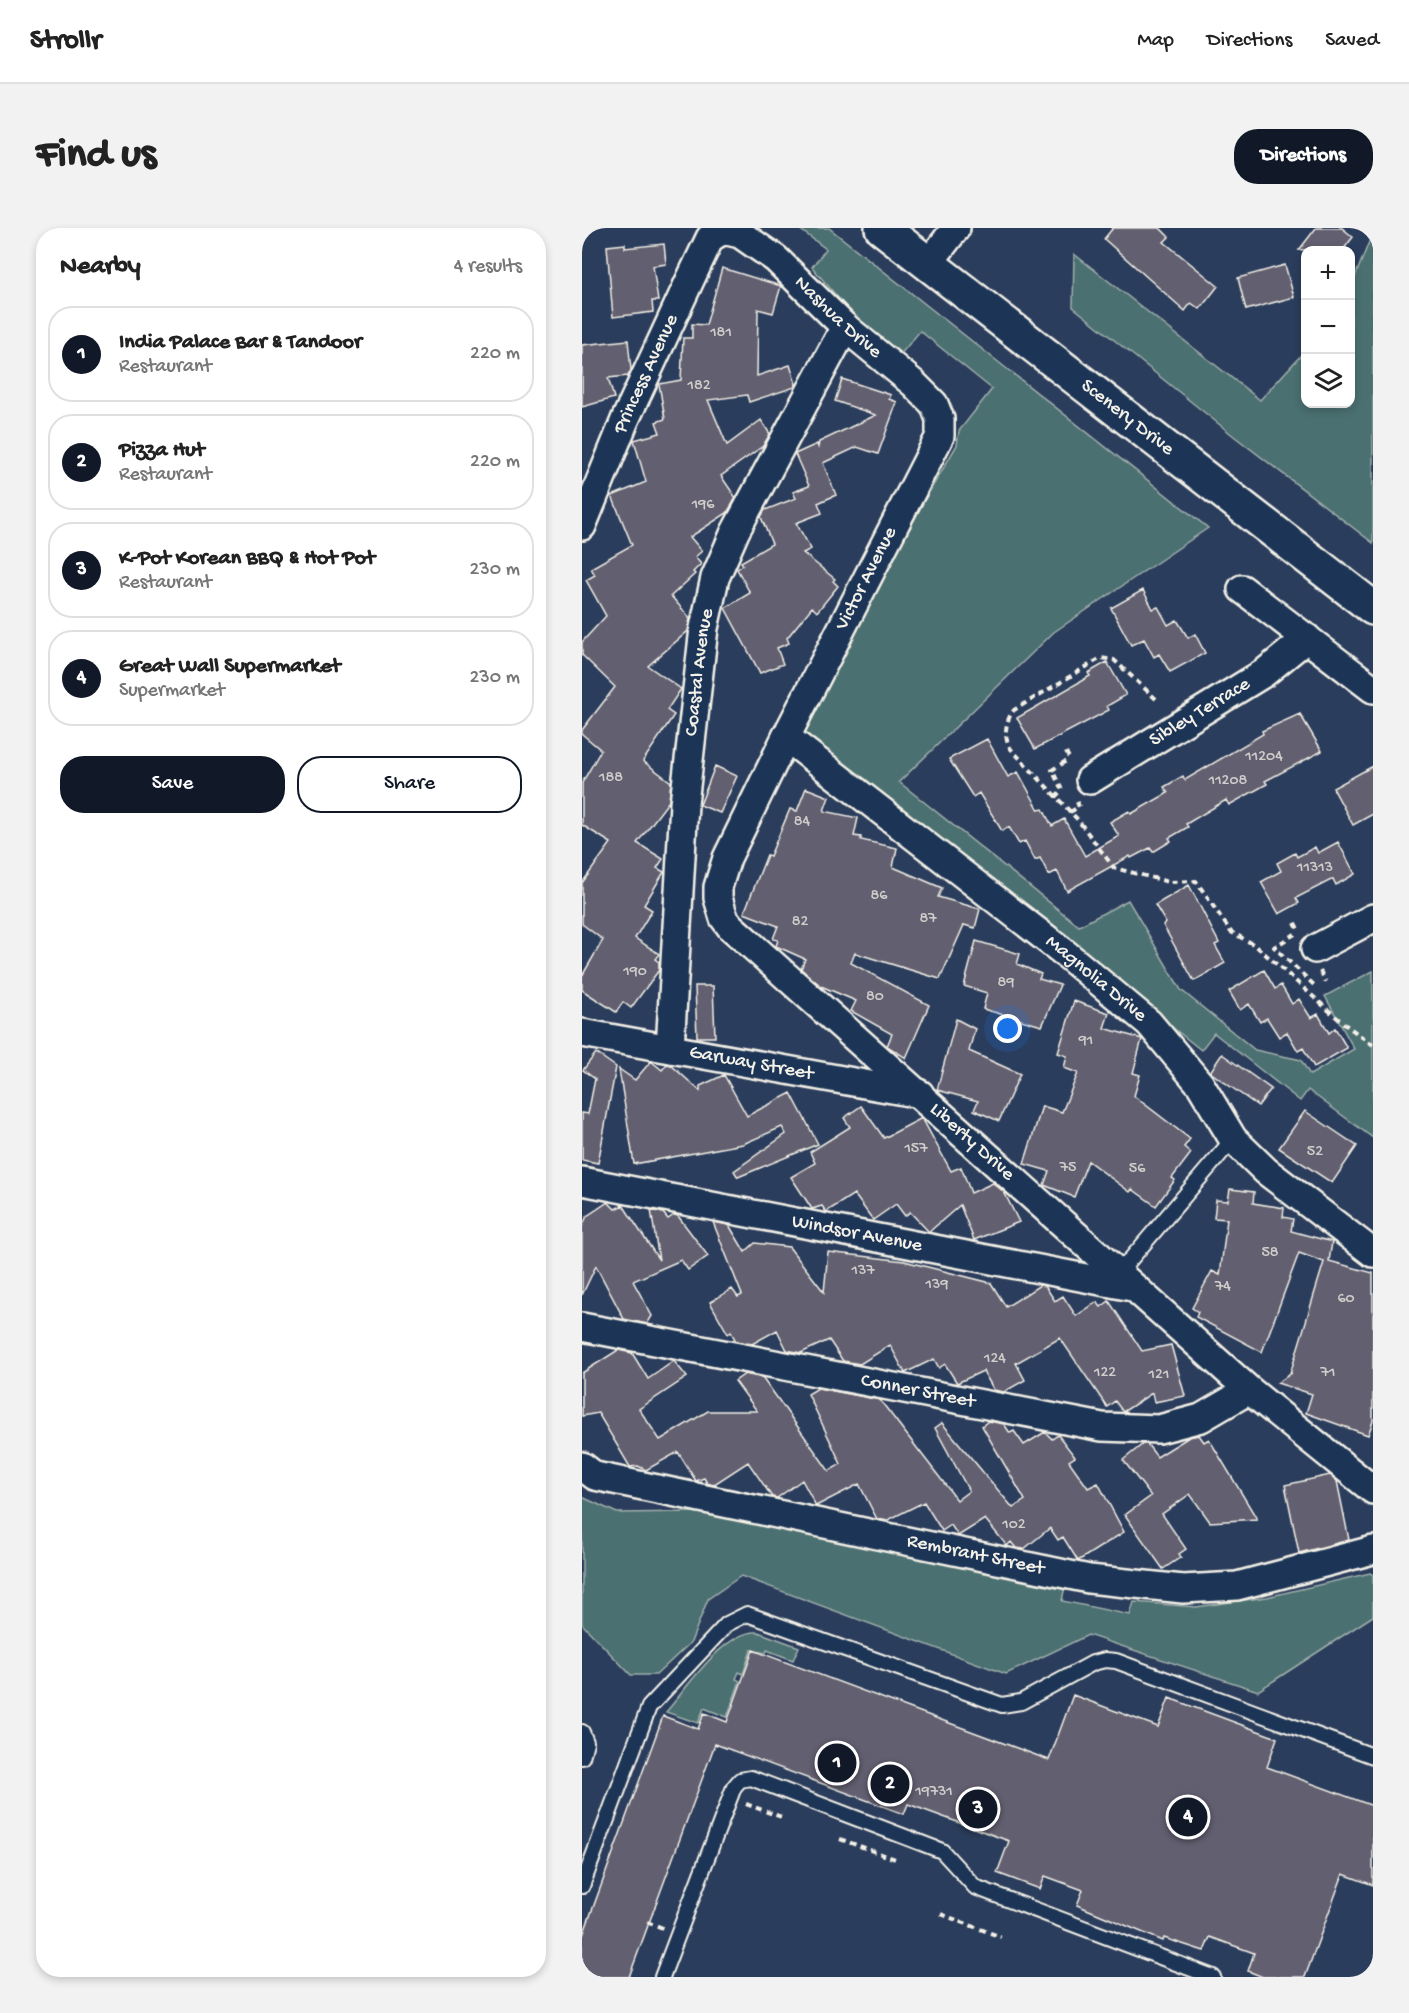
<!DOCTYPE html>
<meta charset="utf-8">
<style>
:root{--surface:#fff;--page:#f2f2f2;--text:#222;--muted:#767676;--line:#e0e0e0;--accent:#111827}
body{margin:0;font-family:"Gochi Hand",sans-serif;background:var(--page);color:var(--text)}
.controls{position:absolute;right:18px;top:18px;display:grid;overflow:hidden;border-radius:12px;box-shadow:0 3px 9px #0003}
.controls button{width:54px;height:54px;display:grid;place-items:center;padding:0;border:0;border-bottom:2px solid var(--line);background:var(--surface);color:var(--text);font:30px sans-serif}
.you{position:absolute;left:426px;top:801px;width:21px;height:21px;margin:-15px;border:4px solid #fff;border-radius:50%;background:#1a73e8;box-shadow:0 0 0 9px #1a73e833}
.badge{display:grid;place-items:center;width:39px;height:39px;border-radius:50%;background:var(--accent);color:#fff;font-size:20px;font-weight:700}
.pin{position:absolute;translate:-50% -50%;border:3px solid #fff;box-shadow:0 2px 6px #0006}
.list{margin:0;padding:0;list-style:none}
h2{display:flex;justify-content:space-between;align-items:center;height:78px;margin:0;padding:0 24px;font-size:26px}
h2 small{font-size:20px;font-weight:400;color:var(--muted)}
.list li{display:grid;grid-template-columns:39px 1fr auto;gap:18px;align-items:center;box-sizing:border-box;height:96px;margin:0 12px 12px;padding:0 12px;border:2px solid var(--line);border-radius:24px}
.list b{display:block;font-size:22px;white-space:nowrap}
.list p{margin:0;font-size:20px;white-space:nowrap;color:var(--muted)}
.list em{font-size:20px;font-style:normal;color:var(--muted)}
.actions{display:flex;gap:12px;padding:18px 24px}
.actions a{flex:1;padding:14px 0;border:2px solid var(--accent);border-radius:24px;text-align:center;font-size:21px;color:var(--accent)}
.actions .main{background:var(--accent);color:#fff}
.icon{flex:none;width:33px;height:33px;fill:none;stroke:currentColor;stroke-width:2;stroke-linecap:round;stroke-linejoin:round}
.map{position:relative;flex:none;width:791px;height:1749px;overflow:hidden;border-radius:24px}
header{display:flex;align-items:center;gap:36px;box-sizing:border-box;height:84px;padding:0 30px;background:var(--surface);border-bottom:2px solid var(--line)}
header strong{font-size:28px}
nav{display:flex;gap:33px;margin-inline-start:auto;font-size:21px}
.intro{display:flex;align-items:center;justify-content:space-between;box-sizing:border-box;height:144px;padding:0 36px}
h1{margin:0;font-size:42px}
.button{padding:15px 27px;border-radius:24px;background:var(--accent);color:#fff;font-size:21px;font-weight:700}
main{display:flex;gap:36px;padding:0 36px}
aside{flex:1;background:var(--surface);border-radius:24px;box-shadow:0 3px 9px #0003}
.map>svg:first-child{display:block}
.green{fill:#4c6f71;stroke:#a0b0ac;stroke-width:1.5}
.building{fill:#625e6f;stroke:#f4f1e8;stroke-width:1.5}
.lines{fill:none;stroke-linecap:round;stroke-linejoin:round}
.lane-casing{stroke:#f4f1e8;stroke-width:18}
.street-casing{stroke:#f4f1e8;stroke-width:32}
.secondary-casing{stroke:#f4f1e8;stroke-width:38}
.path{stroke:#f4f1e8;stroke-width:4;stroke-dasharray:6 4.5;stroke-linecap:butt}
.lane{stroke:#1d3557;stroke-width:14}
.street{stroke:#1d3557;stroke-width:27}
.secondary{stroke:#1d3557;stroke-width:33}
.labels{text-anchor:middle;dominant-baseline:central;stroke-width:5;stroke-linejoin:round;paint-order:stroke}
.number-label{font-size:16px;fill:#d0ccca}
.street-label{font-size:20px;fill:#f4f1e8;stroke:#1d3557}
</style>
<header>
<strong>Strollr</strong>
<nav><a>Map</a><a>Directions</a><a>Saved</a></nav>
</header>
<div class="intro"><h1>Find us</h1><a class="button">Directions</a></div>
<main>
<aside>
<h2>Nearby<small>4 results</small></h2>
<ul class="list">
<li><span class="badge">1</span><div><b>India Palace Bar &amp; Tandoor</b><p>Restaurant</p></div><em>220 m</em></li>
<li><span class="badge">2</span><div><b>Pizza Hut</b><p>Restaurant</p></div><em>220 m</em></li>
<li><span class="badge">3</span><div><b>K-Pot Korean BBQ &amp; Hot Pot</b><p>Restaurant</p></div><em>230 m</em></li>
<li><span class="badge">4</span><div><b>Great Wall Supermarket</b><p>Supermarket</p></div><em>230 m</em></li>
</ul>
<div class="actions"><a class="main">Save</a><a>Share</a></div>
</aside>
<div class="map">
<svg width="791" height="1749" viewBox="0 0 791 1749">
<rect width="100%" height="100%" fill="#2b3d5c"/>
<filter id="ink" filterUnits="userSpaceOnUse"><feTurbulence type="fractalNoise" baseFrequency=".0167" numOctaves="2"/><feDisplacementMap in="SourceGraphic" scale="12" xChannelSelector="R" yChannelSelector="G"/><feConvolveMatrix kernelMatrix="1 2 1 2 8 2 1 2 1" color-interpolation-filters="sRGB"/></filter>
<g filter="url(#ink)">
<path class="green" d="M216,0h31l379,300 -154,104 -155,150 180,144 49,-26 53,90 74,60 46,10 9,15 44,-26 -29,-53 48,-25v167l-65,-48 -8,11 -86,-68 -13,17 -401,-318 124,-231 33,-56 2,-14 33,-42 -72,-58 -20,24 -44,-36 -44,-52 14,-18z
M791,4v311l-138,-106 -162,-130 1,-53 186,146 45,-49 1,53h44l1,-117z
M0,1269l35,16 75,-1 93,15 280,59 -3,15 68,14 4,-13 62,5 71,-10 103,-24 3,2v41l-115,75 -170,-56 -82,39 -265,-98 -33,23 -17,43 -35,33h-25l-49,-51z
M176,1404l41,15 -6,13 -26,-10 -1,3 -15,-3 -8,24 -4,-2 -3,7 4,2 -13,36 -23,-9 -6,15 -32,-11c21,-24 58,-82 92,-80z"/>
<path class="building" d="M531,0h47l9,9 -5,5 54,44 -18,23 -9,-6 -6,8 -81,-72z
M734,0h26l11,9 -10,13h-44z
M43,16v4l39,-4 2,20 -13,2 5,35h-6l1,11 -40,5 -6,-71z
M703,37l9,32 -48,13 -8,-32z
M140,40l59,18 -8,27 -15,-4 -1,67 33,-11 6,19 -1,3 -46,15 -2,-7 -39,5 19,45 34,-25 9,14 -7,12 -42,30 15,22 -9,15 -37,24 12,14 -7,6 6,7 -8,8 2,2 -24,22 19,22 -2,13 -40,35 33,23 -14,21 7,5 -31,46 28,21 -2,19 -32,42 26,16 -6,9 7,4 -20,33 8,5 -17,28 24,16 -4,5 4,3v8l-28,38 -8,-6 -7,10 -34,-22v-14l21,-36 -21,-16v-41l29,-40 -29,-18v-42l19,-33 -19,-16v-4l33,-43 -33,-32v-13l24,-26 -20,-36 9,-5 -4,-7 41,-23 -20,-49 34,-14 -12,-42 26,-7 -4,-11 9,-3 -6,-35 22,-4 2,-42h9v-14l14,1z
M46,112l3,30 -3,6 -20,2 6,20 -32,9v-62z
M260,151l49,16 -2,4 8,3 -19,52 -21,-7 -34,16 13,32 -18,8 4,10 -26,10 15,26 -8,4 32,26 -2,2 5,5 -21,26 -5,-5 -25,31 2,5 -12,5 6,16 -23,9 -35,-65 25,-15 -13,-24 6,-4 -2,-3 31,-18 -11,-27 4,-7 31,-12 -3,-6 16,-6 -14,-32 22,-10 1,3 1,-5 57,-27 -41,-14z
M561,362l10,19 5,-2 10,18 9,-5 11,18 7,-4 10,19 -35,19 -11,-18 -5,3 -10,-18 -13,6 -20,-37z
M525,434l19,33 -19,11 2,4 -74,39 -18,-31 73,-42 -2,-3z
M718,486l22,37 -57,30 2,3 -38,21 -3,-5 -40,24 2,3 -19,11 2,3 -18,11 -3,-4 -19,10 -1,-2 -63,35 -10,-20 -8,4 -9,-17 -5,2 -10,-19 -6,3 -10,-17 -7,4 -23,-38 -6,4 -24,-38 38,-20 21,38 10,-5 21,38 4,-1 9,17 12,-7 21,37 34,-20 -9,-14 19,-11 2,3 37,-21 -4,-6 19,-11 2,4 78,-46 -1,-3z
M133,538l22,10 -17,37 -20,-8z
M791,538v48l-20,11 -20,-37z
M224,560l23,9 -5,14 34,7 -4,18 7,1v3l36,8 -4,19 49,21 -4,9 42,12 -5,19 -11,-3 -24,54 -85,-26 -4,10 78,42 -23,53 -19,-12 5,-12 -41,-23 5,-10 -35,-15 -20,-17 4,-10 -29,-13 2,-6 -5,-1 5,-13 -34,-13 23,-58 3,1 20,-47 7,2z
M756,614l17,32 -19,11 -3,-6 -37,19 3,5 -20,11 -18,-32 20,-11 -4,-8 18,-10 2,4 18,-10 3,6z
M607,657l30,58 -4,2 10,18 -31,18 -31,-56 3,-2 -11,-18z
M394,713l44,13 -3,10 24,10 -2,5 21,6 -18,41 -59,-17 4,-16 -23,-7z
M682,742l11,19 6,-4 11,19 7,-5 12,19 7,-4 11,19 6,-5 12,20 -33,19 -11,-19 -5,3 -11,-19 -8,5 -12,-19 -7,4 -11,-18 -9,6 -11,-19z
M113,758h18l2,51h-18z
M492,773l35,12 -5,15 38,11 -9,34 7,2 -6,21 56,43 -6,8 7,6 -19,25 3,2 -19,26 -24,-17 -2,3 -42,-31 -14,36 -30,-12 5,-14 -25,-7 18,-58 20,6 16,-39 -14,-5 3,-12 -9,-3z
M374,791l19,10 -6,22 51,23 -21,47 -25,-11 4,-9 -41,-11z
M14,825l20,14 -18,96 -16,-3v-47l6,1 7,-35 -12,-9z
M640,826l49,35 -13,17 -48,-34z
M69,833l11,9 5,-6 4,1 29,26v-5l24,-11 23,41 44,-23 27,51 -80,33 -4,-6 52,-37 -4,-7 -39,17 -109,20 -15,-95 16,11z
M279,878l23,32 38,-20 29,53 10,-4 10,26 22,-10 11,9 15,30 -45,18 -14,-35 -31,27 -19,-20 -5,4 -9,-12 -23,16 -19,-26 -28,18 -4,-6 -10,3 -21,-32 24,-14 -5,-11 40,-25 -6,-9z
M723,883l52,35 -25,37 -53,-35z
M648,961l24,3 -1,11 31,5 -1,9 10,2 -2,12 41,11 -3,19 44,12v148l-5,14 -62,-22 6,-19 -35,-11 15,-10 -2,1 34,-112 -25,-9 -37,99 -66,-35 2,-5 -6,-4 20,-37 8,4 7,-56 -13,-1 2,-18 12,1z
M26,974l7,7 8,-4 36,55 -8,-50 12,3 5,6 6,-4 4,1 30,40 -20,14 -7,-10 -48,21 19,35 -5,8 -23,-5 -28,-53 -14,29v-68l5,-11z
M131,994l16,3 16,27 10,-9 34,4 35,45 4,-40 76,9 87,22 15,24 34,-22 5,1 10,15 8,-5 13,20 21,-14 4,5 8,-6 33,50 29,-6 14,51 -31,6 -2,-9 -29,19 -8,-11 -8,6 -47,-69 -44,25 9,17 -21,12 -10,-2 -11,-19 -26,12 -12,-19 -6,4 -5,-9 -29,14 -15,-28 -30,19 -17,-3 -14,-21 -28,13 -14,-3 -10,-20 -25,14 -16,-3 -5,-9 -3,2 -18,-32 22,-13 6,8 4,-2z
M36,1122l14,3 16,26 26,-18 13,16 -48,32 21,31 48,-29h49l-22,-30 10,-7 18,4 66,93 12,-7 -33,-70 10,-6 62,12 77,100 12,-9 -34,-63 7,-5 71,85 12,-8 -43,-74 6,-5 16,3 6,9 4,-2 10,14 21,-13 7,7 6,-4 17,22 -6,4 19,27 10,-5 26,49 -46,29 -15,-24 -5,3 -8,-12 -26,21 -8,-1 -5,-6 -4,4 -22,-27 -27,17 -7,-11 -9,6 -18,-29 -36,18 -11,-1 -18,-35 -43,22 -14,-26 -25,18 -5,-1 -24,-35 -35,23 -6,-2 -3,-5 -8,3 -18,-29 -32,18 -8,-4 -8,1 -32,-54 -16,3v-43z
M617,1207l5,7 5,-3 48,80 -47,3 -20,-28 -28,20 24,35 -7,5 2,3 -18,12 -38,-54 26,-19 -28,-36 20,-16h4l10,13 32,-20z
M748,1247l7,6 12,59 -50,13 -14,-68z
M171,1422l296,110 24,-65 85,32 11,-29 108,40 -10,29 106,39v79l-30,-11 -38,103h-42l-15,-6 6,-18 -44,-16 -6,14 -40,-13 -1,3 -86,-36 6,-15 -38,-14 -5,13 -43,-16 12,-32 -101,-37 -4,10 -189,-70 -86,233h-47v-39l81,-222 35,13 6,-16 23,9z"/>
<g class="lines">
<g class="lane-casing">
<path id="lane" d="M536,1046l115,-135
M0,1504l4,10 -4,15
M0,1658l67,-179 78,-83 20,-10 255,91 19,-3 72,-39 12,-3 11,1 257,95
M80,1749l72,-190 6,-7 11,-2 191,73 33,36 238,90"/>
</g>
<g class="street-casing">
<g id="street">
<path d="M346,36l28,-36"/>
<path id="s1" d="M0,298l43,-106 65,-140 20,-42 13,-8 17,4 36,25 69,68 68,56 21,21 6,15v17l-154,301 -59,121 -9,29v11l6,20 6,8 519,464 124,100"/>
<path d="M660,361l131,100"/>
<path id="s2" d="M204,509l275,213 88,73 51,61 33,55 33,32 107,82"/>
<path id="s3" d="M508,552l174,-107 43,-35"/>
<path d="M733,721l58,-31"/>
<path id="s4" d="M0,805l338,61"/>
<path id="s5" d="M88,821l14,-245 20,-176 11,-50 20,-46 110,-205"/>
<path id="s6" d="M0,953l550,106"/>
<path id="s7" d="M0,1099l520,100 57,2 42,-11 48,-28"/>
<path id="s8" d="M0,1238l13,10 494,103 94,10 54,-3 136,-36"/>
</g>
</g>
<g class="secondary-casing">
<g id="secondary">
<path id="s9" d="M300,0l491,380"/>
</g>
</g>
<path class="path" d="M574,471l-42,-39 -13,-2 -87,52c-9,11 -11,27 -3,39l67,71 36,48 55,14 27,-1 35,51 24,13 88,78 30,22
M484,524l4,8
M473,569l7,-7 -10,-20 17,-11
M488,584l9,-5 -2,-5
M713,695l4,8
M713,706l-21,13 42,40
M738,743l6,11
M164,1576l38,14
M258,1611l55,20
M359,1686l60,23
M65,1694l16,6"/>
<use href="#lane" class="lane"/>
<use href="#street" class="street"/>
<use href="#secondary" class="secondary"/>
</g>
</g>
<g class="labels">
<g class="number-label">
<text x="139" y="105">181</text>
<text x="117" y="158">182</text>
<text x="121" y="277">196</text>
<text x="682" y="529">11204</text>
<text x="29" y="550">188</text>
<text x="646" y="553">11208</text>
<text x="220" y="594">84</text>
<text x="733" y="640">11313</text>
<text x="297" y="668">86</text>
<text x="346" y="691">87</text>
<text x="218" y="694">82</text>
<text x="53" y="744">190</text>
<text x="424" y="755">89</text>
<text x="293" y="769">80</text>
<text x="504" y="813">91</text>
<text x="334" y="921">157</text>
<text x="733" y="924">52</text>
<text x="486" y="940">75</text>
<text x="555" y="941">56</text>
<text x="688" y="1025">58</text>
<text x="281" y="1043">137</text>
<text x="355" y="1057">139</text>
<text x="641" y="1059">74</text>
<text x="764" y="1071">60</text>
<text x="413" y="1131">124</text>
<text x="523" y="1145">122</text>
<text x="746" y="1145">71</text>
<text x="577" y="1147">121</text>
<text x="432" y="1297">102</text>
<text x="352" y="1564">19731</text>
</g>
<g class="street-label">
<text stroke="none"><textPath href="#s1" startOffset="477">Nashua Drive</textPath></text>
<text stroke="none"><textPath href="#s1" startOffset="165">Princess Avenue</textPath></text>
<text stroke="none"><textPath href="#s9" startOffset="310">Scenery Drive</textPath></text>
<text transform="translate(285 351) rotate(-63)">Victor Avenue</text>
<text stroke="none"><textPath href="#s5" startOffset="378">Coastal Avenue</textPath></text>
<text stroke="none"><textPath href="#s3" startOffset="129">Sibley Terrace</textPath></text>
<text stroke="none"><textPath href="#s2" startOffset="393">Magnolia Drive</textPath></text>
<text stroke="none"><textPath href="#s4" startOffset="172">Garway Street</textPath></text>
<text stroke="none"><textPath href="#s1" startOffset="1509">Liberty Drive</textPath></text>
<text stroke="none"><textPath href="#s6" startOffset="280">Windsor Avenue</textPath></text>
<text stroke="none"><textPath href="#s7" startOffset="342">Conner Street</textPath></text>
<text stroke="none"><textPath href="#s8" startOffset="405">Rembrant Street</textPath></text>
</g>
</g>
</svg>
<div class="controls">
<button>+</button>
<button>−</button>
<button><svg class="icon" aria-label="layers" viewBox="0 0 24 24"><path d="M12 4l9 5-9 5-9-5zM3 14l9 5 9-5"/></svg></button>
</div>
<div class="you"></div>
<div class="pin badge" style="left:255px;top:1535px">1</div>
<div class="pin badge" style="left:308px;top:1556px">2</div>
<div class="pin badge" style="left:396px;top:1581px">3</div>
<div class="pin badge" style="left:606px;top:1589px">4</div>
</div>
</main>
